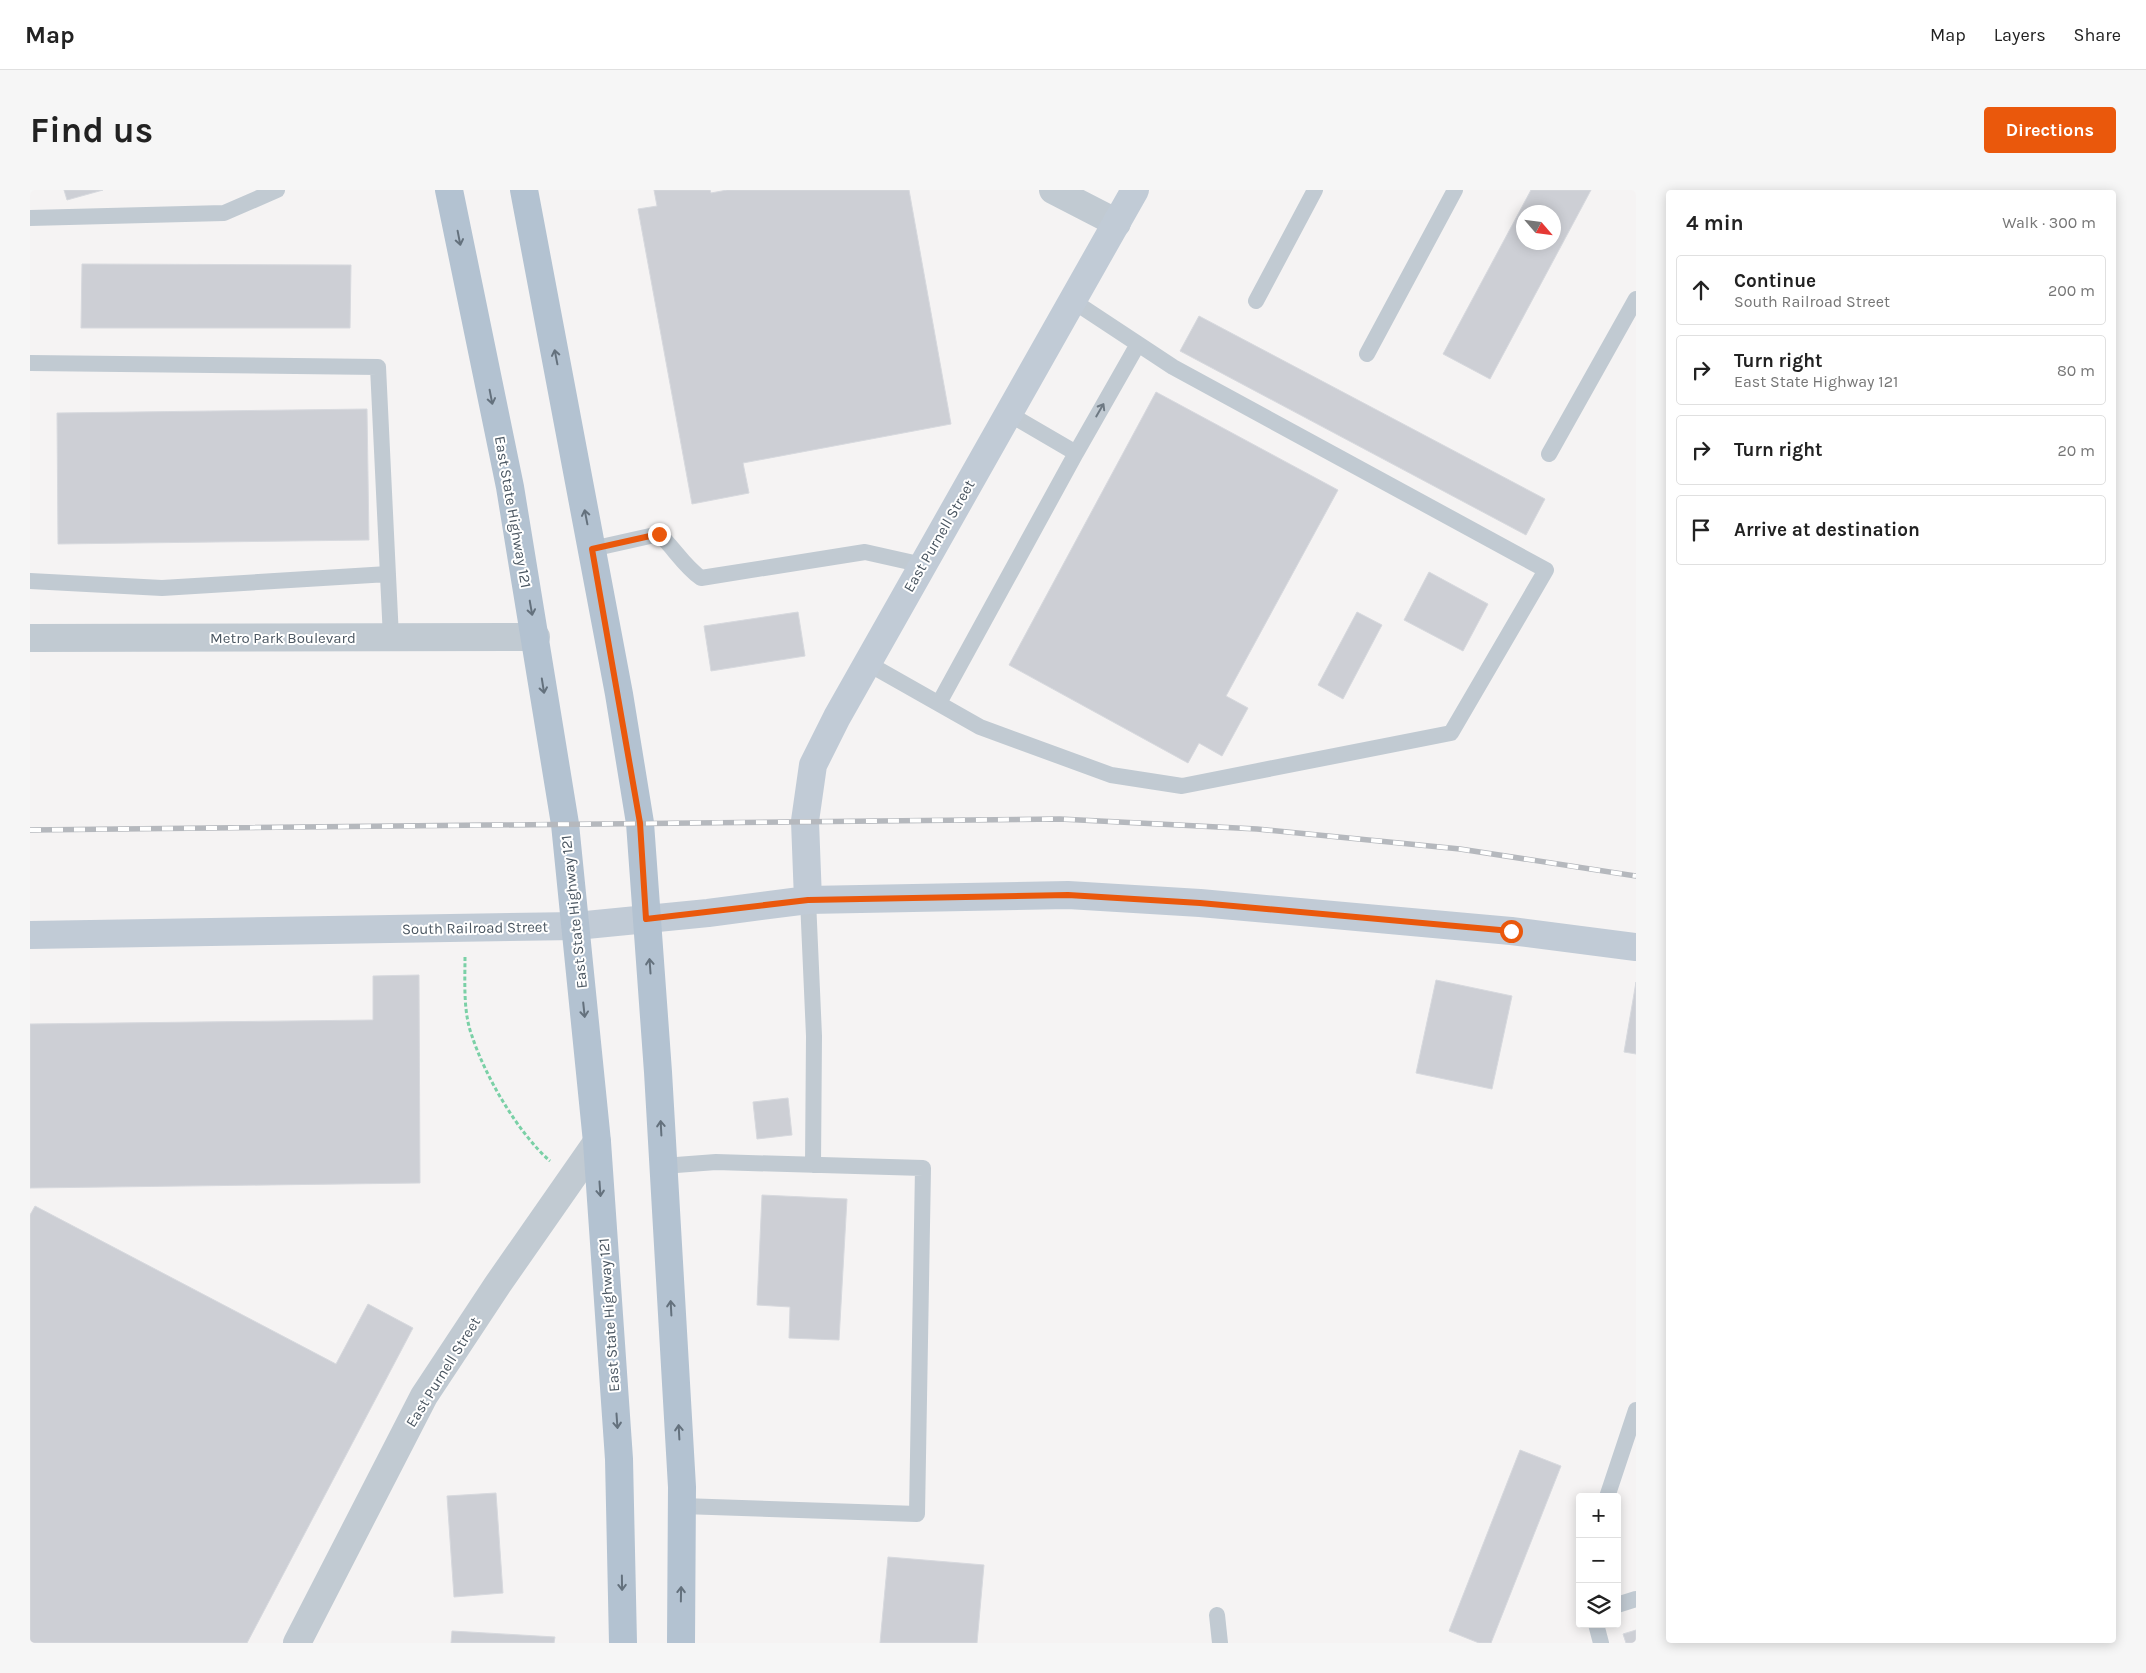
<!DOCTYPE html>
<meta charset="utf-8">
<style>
:root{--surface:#fff;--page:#f6f6f6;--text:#222;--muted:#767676;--line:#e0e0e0;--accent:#ea580c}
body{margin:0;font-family:Karla,sans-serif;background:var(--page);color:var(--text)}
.controls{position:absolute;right:15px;bottom:15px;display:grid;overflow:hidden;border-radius:5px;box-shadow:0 2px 12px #0003}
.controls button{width:45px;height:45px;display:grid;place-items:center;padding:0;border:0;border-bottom:1px solid var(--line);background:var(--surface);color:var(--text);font:25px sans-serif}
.compass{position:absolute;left:1486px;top:15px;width:45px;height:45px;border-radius:50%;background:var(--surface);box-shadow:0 2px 12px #0003;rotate:118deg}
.stop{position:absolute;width:15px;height:15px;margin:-11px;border:4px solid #ea580c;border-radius:50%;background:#fff}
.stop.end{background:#ea580c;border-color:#fff;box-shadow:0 1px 5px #0008}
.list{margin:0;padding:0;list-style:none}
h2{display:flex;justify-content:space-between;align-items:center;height:65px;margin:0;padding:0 20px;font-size:21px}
h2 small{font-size:16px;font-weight:400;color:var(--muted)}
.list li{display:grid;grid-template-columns:32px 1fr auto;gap:15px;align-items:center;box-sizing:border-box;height:70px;margin:0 10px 10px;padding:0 10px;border:1px solid var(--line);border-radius:5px}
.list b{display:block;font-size:19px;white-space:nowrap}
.list p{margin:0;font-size:16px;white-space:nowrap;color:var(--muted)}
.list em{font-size:16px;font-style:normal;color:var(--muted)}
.icon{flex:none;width:28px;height:28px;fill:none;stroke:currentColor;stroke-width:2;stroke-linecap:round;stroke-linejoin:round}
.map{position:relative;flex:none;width:1606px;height:1453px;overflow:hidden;border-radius:5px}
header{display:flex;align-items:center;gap:30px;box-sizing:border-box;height:70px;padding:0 25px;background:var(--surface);border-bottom:1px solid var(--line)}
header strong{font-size:24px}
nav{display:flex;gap:28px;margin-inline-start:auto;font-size:18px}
.intro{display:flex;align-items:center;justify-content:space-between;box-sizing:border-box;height:120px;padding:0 30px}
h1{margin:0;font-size:35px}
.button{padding:12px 22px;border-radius:5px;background:var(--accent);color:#fff;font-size:18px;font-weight:700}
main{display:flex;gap:30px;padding:0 30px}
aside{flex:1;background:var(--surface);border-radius:5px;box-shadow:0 2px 12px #0003}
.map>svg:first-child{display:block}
.building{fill:#cdcfd5;stroke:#d7d9de;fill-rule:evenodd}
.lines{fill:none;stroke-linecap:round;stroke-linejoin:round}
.path{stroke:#7ad0a6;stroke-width:3;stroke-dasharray:4 2.5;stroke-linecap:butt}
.lane{stroke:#c1cad2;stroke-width:16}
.street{stroke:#c1cad2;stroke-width:28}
.secondary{stroke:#c1cbd6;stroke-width:28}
.primary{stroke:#b3c2d1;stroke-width:28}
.rail-casing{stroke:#b5b8bd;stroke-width:5.5}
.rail{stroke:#fff;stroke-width:4;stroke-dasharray:11;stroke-linecap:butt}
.oneway{stroke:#64717d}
.oneway2{stroke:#6e7983}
.route{stroke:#ea580c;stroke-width:6}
.labels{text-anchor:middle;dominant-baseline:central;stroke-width:4;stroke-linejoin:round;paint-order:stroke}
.street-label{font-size:15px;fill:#4a5661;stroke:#fff}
</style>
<header>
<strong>Map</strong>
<nav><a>Map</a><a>Layers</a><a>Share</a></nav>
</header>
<div class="intro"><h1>Find us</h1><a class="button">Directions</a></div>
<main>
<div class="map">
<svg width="1606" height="1453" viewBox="0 0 1606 1453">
<rect width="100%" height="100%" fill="#f5f3f3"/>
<path class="building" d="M34,0h39l-36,10z
M624,0h56l1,3 16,-3h182l42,234 -208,39 6,30 -57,11 -54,-295 19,-3z
M1501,0h60l-101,189 -47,-25zM1494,22h30v30h-30z
M52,74l269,1 -1,63h-269z
M1169,126l346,183 -19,36 -346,-184z
M1126,202l182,98 -112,206 22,12 -26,48 -23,-13 -11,20 -179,-98z
M337,219l2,131 -311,4 -1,-131z
M1399,382l59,32 -25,47 -59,-31z
M768,422l7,44 -94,15 -7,-45z
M1327,422l25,13 -39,74 -25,-14z
M389,785l1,208 -390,5v-164l343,-4v-44z
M1406,790l76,16 -20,93 -76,-16z
M1606,792v72l-12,-2z
M758,908l4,37 -35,4 -4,-37z
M732,1005l85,4 -8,141 -50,-2 1,-31 -33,-2z
M5,1016l301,158 32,-60 45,24 -166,315h-217v-428z
M1490,1260l41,16 -70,177h-12l-30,-12z
M466,1303l7,100 -49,4 -7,-101z
M858,1367l96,8 -7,78h-97z
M1606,1440v13h-10l-3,-9z
M422,1441l103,6 -1,6h-103z"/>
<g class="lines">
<path class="path" d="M435,767c0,25 -2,55 7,79 13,40 46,97 78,125"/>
<path class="lane" d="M0,28l194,-5 53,-23
M1226,111l59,-111
M1337,164l88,-164
M0,173l348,4 13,271
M1046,263l62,-109
M1519,264l87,-155
M562,359l67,-15c15,14 25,32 42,44l164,-26 58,13
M0,391l132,7 226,-14
M837,473l113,64 131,48 71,11 269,-53 95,-163 -373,-203 -100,-66
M909,513l137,-250 -67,-39
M778,710l6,136 -1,129
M633,976l53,-4 207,6 -6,346 -235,-8
M1577,1307l29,-87
M1587,1415l19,-6
M1187,1425l3,28
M1566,1434l5,19"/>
<path class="street" d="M1023,0l64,33
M0,448l506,-1
M267,1453l127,-247 74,-112 99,-142"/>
<path class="secondary" d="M778,710l-3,-79 8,-56 24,-48 298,-527
M0,745l546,-9 132,-13 100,-13 260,-5 132,8 311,28 125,16"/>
<path class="primary" d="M419,0l61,297 55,337 32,318 22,317 4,184
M494,0l95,504 21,129 18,249 24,415 -1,156"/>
<g class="rail-casing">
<path id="rail" d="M0,640l1030,-11 197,10 203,20 176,27"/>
</g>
<use href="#rail" class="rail"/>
</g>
<defs><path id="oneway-shaft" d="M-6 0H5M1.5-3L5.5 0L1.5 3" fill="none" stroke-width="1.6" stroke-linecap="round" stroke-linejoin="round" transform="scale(1.25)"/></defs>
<g class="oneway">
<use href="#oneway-shaft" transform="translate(429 48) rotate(79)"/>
<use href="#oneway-shaft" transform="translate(526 167) rotate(-101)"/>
<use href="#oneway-shaft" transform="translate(461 207) rotate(79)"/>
<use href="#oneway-shaft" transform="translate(556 327) rotate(-101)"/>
<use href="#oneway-shaft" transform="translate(501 418) rotate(80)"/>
<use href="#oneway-shaft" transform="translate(513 496) rotate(81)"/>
<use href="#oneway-shaft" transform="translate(620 776) rotate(-94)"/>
<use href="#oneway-shaft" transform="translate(554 820) rotate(84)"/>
<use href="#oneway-shaft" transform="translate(631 938) rotate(-93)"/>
<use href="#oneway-shaft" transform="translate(570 999) rotate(86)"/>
<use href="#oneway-shaft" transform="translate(641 1118) rotate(-93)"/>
<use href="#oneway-shaft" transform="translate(587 1231) rotate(86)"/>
<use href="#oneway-shaft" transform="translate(649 1242) rotate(-93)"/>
<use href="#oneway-shaft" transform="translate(592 1393) rotate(89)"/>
<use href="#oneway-shaft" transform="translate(651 1404) rotate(-89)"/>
</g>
<use class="oneway2" href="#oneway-shaft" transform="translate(1070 220) rotate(-60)"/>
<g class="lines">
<path class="route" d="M629,344l-67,15 48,274 6,96 162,-19 260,-5 132,8 311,28"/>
</g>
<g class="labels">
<g class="street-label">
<text transform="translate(483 322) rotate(80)">East State Highway 121</text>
<text transform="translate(909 346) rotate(-60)">East Purnell Street</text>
<text x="253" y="448">Metro Park Boulevard</text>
<text transform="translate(544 722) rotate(-96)">East State Highway 121</text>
<text transform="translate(445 738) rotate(-1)">South Railroad Street</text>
<text transform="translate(579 1125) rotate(-94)">East State Highway 121</text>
<text transform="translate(413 1182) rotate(-58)">East Purnell Street</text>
</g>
</g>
</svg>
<div class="controls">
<button>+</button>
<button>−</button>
<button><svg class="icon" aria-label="layers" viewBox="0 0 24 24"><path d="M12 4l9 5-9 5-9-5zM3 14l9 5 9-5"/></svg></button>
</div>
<svg class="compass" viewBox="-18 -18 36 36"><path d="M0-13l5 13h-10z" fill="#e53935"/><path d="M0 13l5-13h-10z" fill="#767676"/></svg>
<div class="stop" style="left:1481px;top:741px"></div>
<div class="stop end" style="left:629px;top:344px"></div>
</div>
<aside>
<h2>4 min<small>Walk · 300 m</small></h2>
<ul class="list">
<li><svg class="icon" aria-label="ahead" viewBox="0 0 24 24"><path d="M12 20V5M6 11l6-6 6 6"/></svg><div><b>Continue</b><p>South Railroad Street</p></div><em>200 m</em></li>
<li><svg class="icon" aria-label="right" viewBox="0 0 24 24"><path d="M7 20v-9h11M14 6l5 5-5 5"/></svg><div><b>Turn right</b><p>East State Highway 121</p></div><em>80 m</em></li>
<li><svg class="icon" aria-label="right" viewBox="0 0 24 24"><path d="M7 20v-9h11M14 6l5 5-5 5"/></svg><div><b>Turn right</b></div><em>20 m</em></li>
<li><svg class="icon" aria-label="arrive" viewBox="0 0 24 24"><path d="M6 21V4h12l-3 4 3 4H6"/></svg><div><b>Arrive at destination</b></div></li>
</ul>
</aside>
</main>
